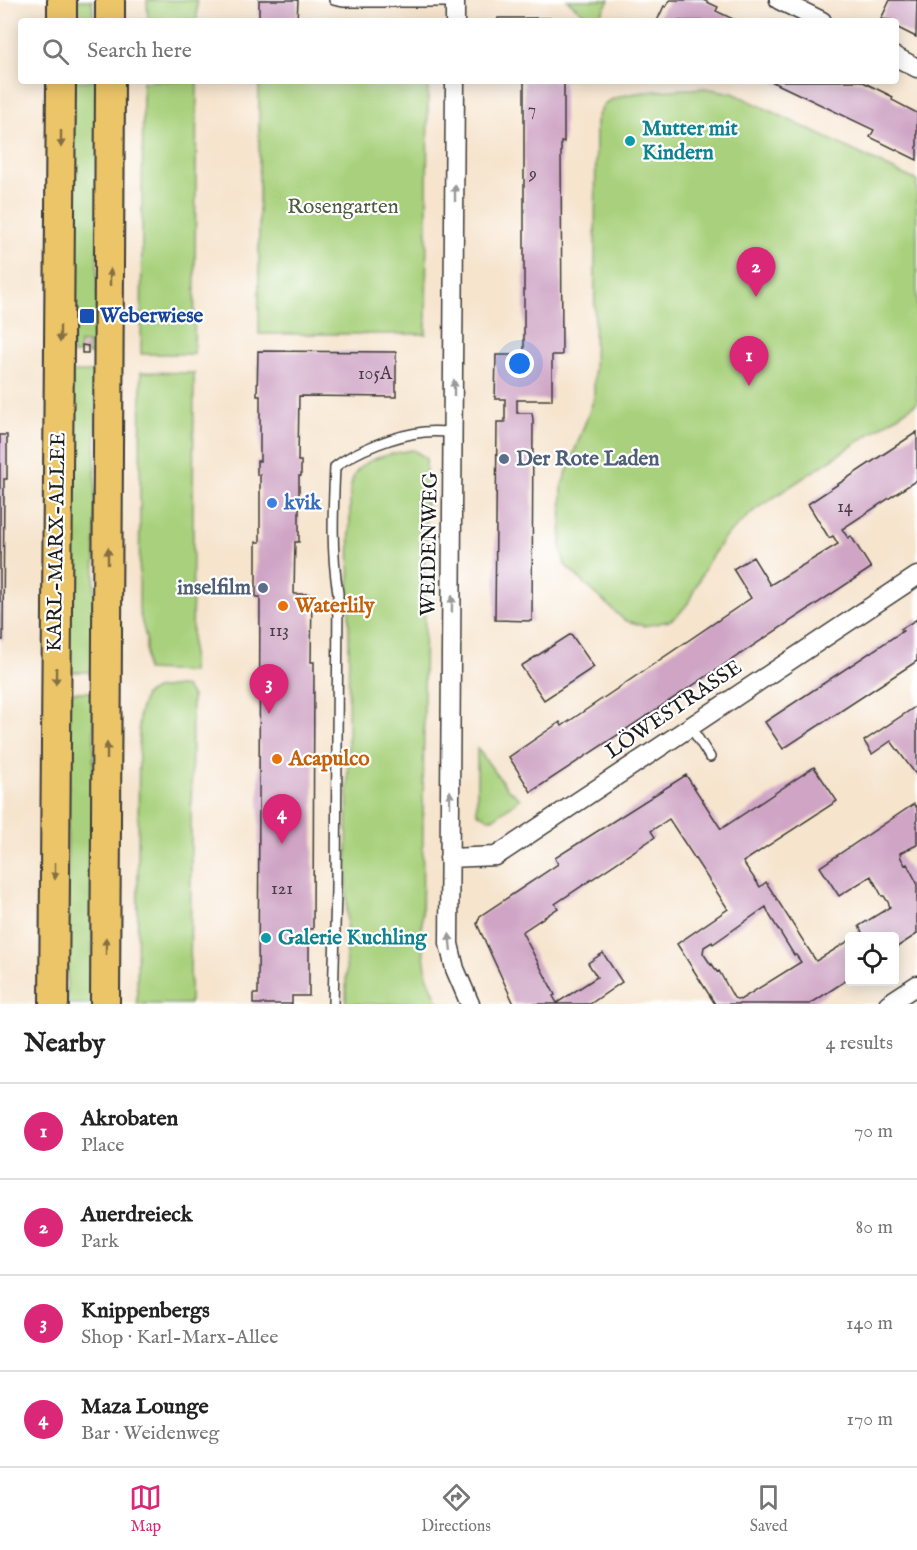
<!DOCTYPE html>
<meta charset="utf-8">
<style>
:root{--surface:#fff;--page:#f6f6f6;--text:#222;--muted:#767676;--line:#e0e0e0;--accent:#db2777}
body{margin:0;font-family:"IM FELL English",serif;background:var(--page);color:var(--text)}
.controls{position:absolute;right:18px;bottom:18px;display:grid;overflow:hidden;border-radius:6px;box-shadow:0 3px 15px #0003}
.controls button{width:54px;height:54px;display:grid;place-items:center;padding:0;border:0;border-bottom:2px solid var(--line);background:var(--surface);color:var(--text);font:30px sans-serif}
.you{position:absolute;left:520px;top:364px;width:21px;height:21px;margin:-15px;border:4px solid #fff;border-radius:50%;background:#1a73e8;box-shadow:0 0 0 9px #1a73e833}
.badge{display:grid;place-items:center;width:39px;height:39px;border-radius:50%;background:var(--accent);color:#fff;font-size:20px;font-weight:700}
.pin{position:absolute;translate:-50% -50px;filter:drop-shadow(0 2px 3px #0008)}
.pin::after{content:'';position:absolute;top:32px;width:21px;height:18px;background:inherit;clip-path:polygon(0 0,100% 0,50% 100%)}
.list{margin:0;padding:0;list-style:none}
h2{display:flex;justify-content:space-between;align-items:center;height:78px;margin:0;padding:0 24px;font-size:26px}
h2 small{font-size:20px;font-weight:400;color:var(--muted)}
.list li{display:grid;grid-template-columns:39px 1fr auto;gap:18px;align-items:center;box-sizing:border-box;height:96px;padding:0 24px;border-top:2px solid var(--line)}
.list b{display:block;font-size:22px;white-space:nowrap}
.list p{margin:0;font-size:20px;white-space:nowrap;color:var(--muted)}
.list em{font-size:20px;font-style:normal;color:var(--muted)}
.icon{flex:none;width:33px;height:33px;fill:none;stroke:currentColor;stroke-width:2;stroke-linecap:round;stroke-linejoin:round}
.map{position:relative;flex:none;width:917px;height:1004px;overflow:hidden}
.search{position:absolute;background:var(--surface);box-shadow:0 3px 15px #0003;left:18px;right:18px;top:18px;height:66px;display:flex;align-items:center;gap:15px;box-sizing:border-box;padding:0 21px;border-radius:6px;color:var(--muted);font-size:22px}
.sheet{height:462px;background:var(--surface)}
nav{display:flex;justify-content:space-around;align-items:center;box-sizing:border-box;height:84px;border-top:2px solid var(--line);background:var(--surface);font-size:16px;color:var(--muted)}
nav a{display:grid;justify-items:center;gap:3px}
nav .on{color:var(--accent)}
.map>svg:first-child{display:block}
.green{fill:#a9d17d;stroke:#62764c;stroke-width:1.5}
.building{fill:#cfa4c5;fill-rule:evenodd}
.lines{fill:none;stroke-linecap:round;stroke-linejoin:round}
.service-casing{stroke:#3d3a37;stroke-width:12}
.minor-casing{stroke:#3d3a37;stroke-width:21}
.primary-casing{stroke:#3d3a37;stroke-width:32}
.service{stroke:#fff;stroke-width:9}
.minor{stroke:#fff;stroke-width:18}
.primary{stroke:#ecc569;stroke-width:28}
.oneway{fill:#847042}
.oneway2{fill:#999}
.culture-dot{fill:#0f9aa8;stroke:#fff;stroke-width:2}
.transit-dot{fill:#1a4fb4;stroke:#fff;stroke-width:2}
.service-dot{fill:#5c6f8a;stroke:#fff;stroke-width:2}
.shop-dot{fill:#3f7fe0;stroke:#fff;stroke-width:2}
.food-dot{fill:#e8710a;stroke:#fff;stroke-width:2}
.labels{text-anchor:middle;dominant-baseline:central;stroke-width:4.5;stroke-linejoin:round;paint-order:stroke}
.number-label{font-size:18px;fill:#493e46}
.culture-label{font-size:21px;font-weight:bold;fill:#0d838f;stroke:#fff;text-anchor:start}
.park-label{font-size:21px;fill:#4d5b3e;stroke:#fff}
.transit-label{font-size:21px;font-weight:bold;fill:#164399;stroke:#fff;text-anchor:start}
.service-label{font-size:21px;font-weight:bold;fill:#4e5e75;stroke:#fff;text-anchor:start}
.shop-label{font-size:21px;font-weight:bold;fill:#366cbe;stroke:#fff;text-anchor:start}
.street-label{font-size:21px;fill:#1c1c1c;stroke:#fff}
.food-label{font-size:21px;font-weight:bold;fill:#c56008;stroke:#fff;text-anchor:start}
</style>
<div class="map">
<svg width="917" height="1004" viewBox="0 0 917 1004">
<rect width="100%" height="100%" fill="#fff"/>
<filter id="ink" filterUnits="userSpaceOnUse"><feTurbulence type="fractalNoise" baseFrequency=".0167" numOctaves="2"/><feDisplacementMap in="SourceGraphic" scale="12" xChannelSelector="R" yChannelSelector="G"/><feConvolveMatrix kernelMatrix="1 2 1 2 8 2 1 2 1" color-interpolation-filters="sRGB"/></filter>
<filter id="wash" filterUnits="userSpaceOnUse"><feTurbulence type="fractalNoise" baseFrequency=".008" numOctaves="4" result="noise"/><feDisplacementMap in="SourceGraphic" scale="24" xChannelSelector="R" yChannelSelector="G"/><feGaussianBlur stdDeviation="1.35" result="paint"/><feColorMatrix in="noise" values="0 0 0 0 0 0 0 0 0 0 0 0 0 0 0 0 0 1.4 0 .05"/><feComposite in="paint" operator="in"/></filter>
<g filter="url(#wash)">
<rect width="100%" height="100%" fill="#f6e4cd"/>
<path class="green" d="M74,0h18l2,21h-21z
M147,0h50v21h-49z
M567,0h42l-12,21h-4z
M73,81h25l-1,273h-9v-11h-8l-1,11h-7z
M143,81h54l-3,273h-53z
M259,81h169l-2,253h-167z
M705,88l28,5 184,88v222l-161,106 -32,29 -16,24 -20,41 -9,11 -10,7 -25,5 -20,-6 -59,-55 -4,-17 1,-63 32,-86 2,-277c2,-6 4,-13 8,-17 13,-16 79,-15 101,-17z
M72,372h24l-2,300h-25z
M141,372l53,1 -2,299 -46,-2v-32l-7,-27z
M413,450l13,8 -4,482 5,36 12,28h-93l4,-515c2,-5 2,-11 5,-15 9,-17 40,-21 58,-24z
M178,686l7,1 7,9 -2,308h-53l2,-290 6,-19 10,-6z
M68,692h26l-2,312h-25z
M477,748l30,40 13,11 -26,19h-6l-11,-6z"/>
<g id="blocks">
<path class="building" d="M259,0h39l-1,21h-38z
M670,0h33l15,7 -2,4 21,10h-80l7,-15 2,1z
M890,0h27l-1,37 -20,-10v-6l-15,-2z
M498,18h56v3h-57z
M524,81h40v61h-3l1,213h-10v45h-35v13h15l1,7 -1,201 -37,-1 2,-198h8v-23h-10l1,-44h28z
M771,81h90l32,16 -1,3 25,13v47l-47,-23 4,-7z
M82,345l6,1v7h-6z
M258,351l138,1v45l-97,-1 -1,65h3v15h-2v66h-4l-1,52h18l-1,68h3l-1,267h-4v67h-17v8h-39v-10h5l2,-397h-4v-55h4v-67h-3v-14h3v-65h-3z
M917,432v48l-75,49 6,9 3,-2 20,32 -340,224 -22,-35 51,-35 2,4 189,-128 -18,-29 20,-12 17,28 68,-41 -5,-8 -4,2 -21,-34z
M0,435h7v44h-3l-1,161h-3z
M917,619v42l-134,88 -18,-27 138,-91 -2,-2z
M571,634l23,33 -50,33 -23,-34z
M915,707l2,2v67l-26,-35 -19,13 -8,-13z
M814,767l23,34 -94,61 17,25 6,-5 50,79 34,-21v38l-40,26h-95l-38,-60 51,-35 -59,-90 -18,12 4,6 -100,67 3,4 -36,24 33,63 -2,1 4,7 40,-26 -9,-14 15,-10 19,29 -32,22h-76l-37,-80 3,-8 78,-52 -3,-6 131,-83 35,54zM766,907l4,9 24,39h2l5,7 -61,38 -6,-2 -15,-27 -2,1 -5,-8 -1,1 -8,-12 1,-6 8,-5 1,2z
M914,804l3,4v37l-17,8 1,5 4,7 2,-1 10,19v51l-23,15v-13h-40l8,-4 -3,-6 31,-19 -2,-5 -4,-6h-2l-11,-20 -32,20 -19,-29z"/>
</g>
</g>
<g filter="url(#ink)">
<use href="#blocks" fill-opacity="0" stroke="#3d3a37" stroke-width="1.5"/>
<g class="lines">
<g class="service-casing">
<path id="service" d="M334,0l10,2h111
M690,726l20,31
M333,1004l3,-115 2,-296c-7,-42 -5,-83 -3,-126 21,-17 62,-32 89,-35 9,-1 20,0 29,0"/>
</g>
<g class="minor-casing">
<path id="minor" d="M779,0l43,21
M455,21v-21
M896,57l21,11
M455,81l-6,863 6,25 15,35
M449,858l47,-2 421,-280
M888,1004l29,-19"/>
</g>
<g class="primary-casing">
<path id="primary" d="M110,0v21
M62,21v-21
M54,1004l7,-923
M105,1004l5,-923"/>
</g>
<use href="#service" class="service"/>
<use href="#minor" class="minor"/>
<use href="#primary" class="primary"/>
</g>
<defs><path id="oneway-solid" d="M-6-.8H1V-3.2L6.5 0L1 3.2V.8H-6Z" transform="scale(1.5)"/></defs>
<g class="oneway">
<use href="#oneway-solid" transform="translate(61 139) rotate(90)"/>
<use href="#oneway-solid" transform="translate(110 277) rotate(-90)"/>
<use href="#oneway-solid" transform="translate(60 334) rotate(90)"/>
<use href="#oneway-solid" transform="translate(108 556) rotate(-90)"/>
<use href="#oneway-solid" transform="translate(56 676) rotate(91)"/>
<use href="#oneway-solid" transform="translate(107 751) rotate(-90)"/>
<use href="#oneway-solid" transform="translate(55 871) rotate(90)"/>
<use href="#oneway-solid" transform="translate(106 946) rotate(-90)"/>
</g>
<g class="oneway2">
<use href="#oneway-solid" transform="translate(455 193) rotate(-90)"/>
<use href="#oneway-solid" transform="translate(454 388) rotate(-90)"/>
<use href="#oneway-solid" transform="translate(452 604) rotate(-89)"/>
<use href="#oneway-solid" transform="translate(450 799) rotate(-90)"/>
<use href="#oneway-solid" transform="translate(450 942) rotate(-96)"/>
</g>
</g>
<g class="culture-dot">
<circle cx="630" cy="141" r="6"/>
<circle cx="266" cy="938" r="6"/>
</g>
<rect class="transit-dot" x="79" y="308" width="16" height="16" rx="3"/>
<g class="service-dot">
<circle cx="504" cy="459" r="6"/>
<circle cx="263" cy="588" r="6"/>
</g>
<circle class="shop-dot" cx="272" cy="503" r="6"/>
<g class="food-dot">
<circle cx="283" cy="606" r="6"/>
<circle cx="277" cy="759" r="6"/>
</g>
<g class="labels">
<g class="number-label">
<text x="532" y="110">7</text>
<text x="533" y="174">9</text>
<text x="375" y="374">105A</text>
<text x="845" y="507">14</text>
<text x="279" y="631">113</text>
<text x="282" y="889">121</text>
</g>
<g class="culture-label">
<text x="642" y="129">Mutter mit<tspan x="642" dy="24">Kindern</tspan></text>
<text x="278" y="938">Galerie Kuchling</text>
</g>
<g class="park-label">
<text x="343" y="207">Rosengarten</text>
</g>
<g class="transit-label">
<text x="100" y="316">Weberwiese</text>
</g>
<g class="service-label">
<text x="516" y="459">Der Rote Laden</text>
<text x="251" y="588" text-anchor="end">inselfilm</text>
</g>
<g class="shop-label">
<text x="284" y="503">kvik</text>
</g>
<g class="street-label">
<text transform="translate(57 542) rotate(-89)">KARL-MARX-ALLEE</text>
<text transform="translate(430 544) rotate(-89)">WEIDENWEG</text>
<text transform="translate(674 710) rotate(-34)">LÖWESTRASSE</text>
</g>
<g class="food-label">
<text x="295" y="606">Waterlily</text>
<text x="289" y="759">Acapulco</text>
</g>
</g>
</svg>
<div class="controls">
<button><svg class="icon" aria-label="locate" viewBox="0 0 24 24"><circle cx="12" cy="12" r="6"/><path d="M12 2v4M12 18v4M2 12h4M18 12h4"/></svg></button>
</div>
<div class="you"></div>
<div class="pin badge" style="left:749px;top:386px">1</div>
<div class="pin badge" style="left:756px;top:297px">2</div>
<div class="pin badge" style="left:269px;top:714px">3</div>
<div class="pin badge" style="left:282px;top:844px">4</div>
<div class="search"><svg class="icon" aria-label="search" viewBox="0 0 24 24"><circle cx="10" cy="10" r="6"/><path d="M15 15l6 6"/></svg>Search here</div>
</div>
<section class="sheet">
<h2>Nearby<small>4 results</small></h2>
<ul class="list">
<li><span class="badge">1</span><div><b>Akrobaten</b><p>Place</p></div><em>70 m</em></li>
<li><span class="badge">2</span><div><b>Auerdreieck</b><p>Park</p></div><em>80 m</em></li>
<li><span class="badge">3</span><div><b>Knippenbergs</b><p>Shop · Karl-Marx-Allee</p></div><em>140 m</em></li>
<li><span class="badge">4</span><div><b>Maza Lounge</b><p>Bar · Weidenweg</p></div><em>170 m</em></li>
</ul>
</section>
<nav>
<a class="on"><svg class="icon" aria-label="map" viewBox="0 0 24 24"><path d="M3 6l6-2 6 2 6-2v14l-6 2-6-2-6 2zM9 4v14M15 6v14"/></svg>Map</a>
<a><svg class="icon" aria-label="directions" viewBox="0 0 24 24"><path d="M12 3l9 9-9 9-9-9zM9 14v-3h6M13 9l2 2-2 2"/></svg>Directions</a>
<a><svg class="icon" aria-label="saved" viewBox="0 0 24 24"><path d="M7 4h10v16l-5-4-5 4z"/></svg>Saved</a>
</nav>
